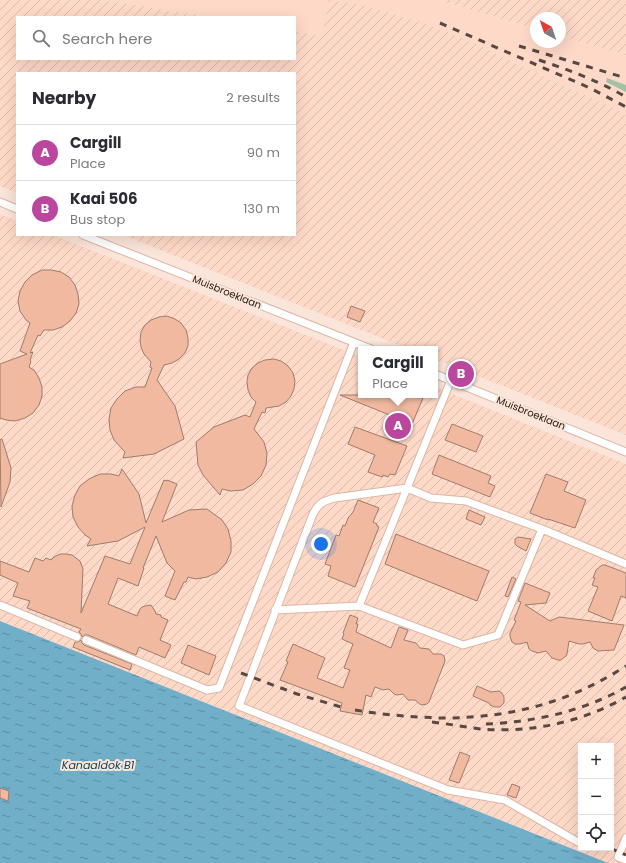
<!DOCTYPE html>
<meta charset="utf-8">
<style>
:root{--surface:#fff;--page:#f7f7f7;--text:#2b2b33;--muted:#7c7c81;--line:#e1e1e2;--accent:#bb469e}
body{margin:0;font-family:Poppins,sans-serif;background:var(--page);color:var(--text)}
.controls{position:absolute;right:12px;bottom:12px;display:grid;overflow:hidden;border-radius:0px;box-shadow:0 4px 16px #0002}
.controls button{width:36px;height:36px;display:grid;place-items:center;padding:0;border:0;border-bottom:1px solid var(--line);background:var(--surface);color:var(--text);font:20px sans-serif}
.compass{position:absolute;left:530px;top:12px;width:36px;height:36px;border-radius:50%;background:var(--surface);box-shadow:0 4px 16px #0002;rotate:320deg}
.you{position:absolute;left:321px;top:544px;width:14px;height:14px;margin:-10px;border:3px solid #fff;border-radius:50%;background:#1a73e8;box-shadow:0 0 0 6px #1a73e833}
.badge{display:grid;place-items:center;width:26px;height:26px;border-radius:50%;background:var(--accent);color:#fff;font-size:13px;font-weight:700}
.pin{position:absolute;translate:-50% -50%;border:2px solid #fff;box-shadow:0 1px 4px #0006}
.popup{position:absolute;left:358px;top:346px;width:80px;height:52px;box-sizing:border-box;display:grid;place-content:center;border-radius:0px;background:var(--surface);filter:drop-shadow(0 1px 3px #0005);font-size:13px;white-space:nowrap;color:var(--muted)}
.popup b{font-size:15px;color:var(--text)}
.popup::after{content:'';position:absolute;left:50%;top:100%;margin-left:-8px;border:8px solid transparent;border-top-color:var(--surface)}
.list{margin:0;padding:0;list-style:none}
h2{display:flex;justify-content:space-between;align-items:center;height:52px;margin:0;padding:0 16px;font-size:17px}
h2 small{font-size:13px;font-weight:400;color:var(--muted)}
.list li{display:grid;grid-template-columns:26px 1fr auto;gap:12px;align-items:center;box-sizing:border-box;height:56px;padding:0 16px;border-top:1px solid var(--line)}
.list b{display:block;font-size:15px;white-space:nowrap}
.list p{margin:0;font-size:13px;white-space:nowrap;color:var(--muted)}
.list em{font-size:13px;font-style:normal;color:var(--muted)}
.icon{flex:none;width:22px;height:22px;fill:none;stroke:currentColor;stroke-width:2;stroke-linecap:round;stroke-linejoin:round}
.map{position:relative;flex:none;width:626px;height:863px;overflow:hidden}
.search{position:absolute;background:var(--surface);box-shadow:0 4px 16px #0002;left:16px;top:16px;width:280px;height:44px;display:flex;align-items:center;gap:10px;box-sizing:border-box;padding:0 14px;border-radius:0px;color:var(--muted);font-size:15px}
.panel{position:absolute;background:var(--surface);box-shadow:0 4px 16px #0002;left:16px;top:72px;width:280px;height:164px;border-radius:0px}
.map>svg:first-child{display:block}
.built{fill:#fed9c8}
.industrial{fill:url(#industrial-furrows);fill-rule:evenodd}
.green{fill:#a2c1a7}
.water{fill:url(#water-ripples)}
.building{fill:#f1baa0;stroke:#9e7c6c}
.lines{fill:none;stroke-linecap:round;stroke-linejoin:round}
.service-casing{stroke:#dbb7a5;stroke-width:9}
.service{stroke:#fff;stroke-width:7}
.rail{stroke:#584841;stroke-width:3;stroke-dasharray:7 7;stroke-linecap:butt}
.labels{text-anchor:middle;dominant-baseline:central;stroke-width:4;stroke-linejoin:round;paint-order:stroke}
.street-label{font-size:10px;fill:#2e211a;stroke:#fbe4d9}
.water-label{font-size:11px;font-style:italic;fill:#104457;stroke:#fbe4d9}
</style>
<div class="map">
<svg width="626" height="863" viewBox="0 0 626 863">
<defs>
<pattern id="industrial-furrows" width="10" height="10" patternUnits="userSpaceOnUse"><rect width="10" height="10" fill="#fed9c8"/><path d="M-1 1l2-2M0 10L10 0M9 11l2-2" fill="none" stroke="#dabaab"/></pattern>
<pattern id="water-ripples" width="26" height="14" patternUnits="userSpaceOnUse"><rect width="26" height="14" fill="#71aec8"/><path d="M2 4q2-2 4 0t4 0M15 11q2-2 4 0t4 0" fill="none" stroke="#5d8da2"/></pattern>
</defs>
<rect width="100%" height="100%" fill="#fbe4d9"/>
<path class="built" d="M104,0h334l98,29v13h24v-6l66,19v60l-14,-8 -87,-39 -55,-27 -47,-18 -60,-18 -41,31 -27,-5v-14h-87z"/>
<path class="industrial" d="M0,0h104l104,17h-191v42h278v-28l27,5 7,-36 34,5 60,18 47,18 55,27 87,39 14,8v320l-191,-76v-10h-26l-286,-114h172v-162h-278v120l-17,-7z
M438,0h188v55l-66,-19v-18h-24v11z
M0,214l17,7v14h36l308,122v38h74v-8l191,77v399h-18l-608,-242zM581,746h30v102h-30z"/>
<path class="green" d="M607,78l19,7v7l-20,-10z"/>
<path class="water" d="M0,621l608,242h-608z"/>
<path class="building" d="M42,270h9l10,2 8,5 6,8 3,9 1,10 -3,9 -6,8 -8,6 -9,3h-9l-4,6 -2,-1 -8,18 3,-1 -3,8 1,1 -2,6 5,3 5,8 3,9v9l-3,9 -6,8 -8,5 -10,3 -9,-1 -6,-2v-54l27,-10 -7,-3 10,-28 -4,-3 -6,-9 -2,-10 2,-10 5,-9 7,-7z
M351,306l14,5 -5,11 -13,-5z
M167,316l8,3 6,4 5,7 2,8v8l-3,7 -6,6 -7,4 -8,2 -7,15 18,26 9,33 -30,15 -31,4 2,-6 -11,-12 -4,-10 -1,-11 2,-11 6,-9 8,-8 11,-4h9l7,-19 -2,-1 1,-5 -7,-8 -3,-7 -1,-7 1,-8 4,-7 6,-5 8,-3z
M274,359l7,2 7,5 5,7 2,8 -1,8 -3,7 -5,6 -7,4 -13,2 -1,5 -3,-1 -8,17 10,13 3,11 -1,12 -5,11 -8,8 -10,6 -12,1 -9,-2 -2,6 -17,-20 -5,-10 -2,-23 18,-15 31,-12 5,2 6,-15 -5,-5 -3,-7 -1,-8 1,-7 4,-7 6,-5 7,-3z
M340,395h54l6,2 1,-2h18l-1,2 5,1 -11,26z
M452,424l31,12 -7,16 -31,-12z
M355,427l52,19 -12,29 -5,-1 -2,3 -5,-2 -1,2 -14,-5 7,-17 -27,-11z
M2,439l9,29 -1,14 -9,25 -1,-67z
M439,455l52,21 -3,7 7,3 -5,11 -58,-23z
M122,469l17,25 7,29 18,-43 3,1v-1l10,4 -15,38 27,-12 18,-1 15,11 6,9 3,12v11l-5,11 -8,9 -11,5 -11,2 -8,-2 -2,5h-2l-9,18 -10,-4 10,-25 -8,-8 -11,-27 -13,32h1l-6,18 -20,-8 -10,26 29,12 3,-7 2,-2 3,-1 6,-1 4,6 1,3 5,1v2l7,3 -8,20 11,5 -6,13 -26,-11 -3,8 -48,-20h-3l-3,2 -1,-3 -2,-2 2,-3 -54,-21 3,-7 -17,-5 5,-13 -18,-8v-14l29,11 6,-14 8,3 3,-3 5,2 3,-3 6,-3h6l6,1 8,6 3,8 -2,44 24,-57 25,8 15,-37 -27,14 -31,5 4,-7 -6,-4 -7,-8 -5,-10 -1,-11 3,-11 5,-9 9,-7 11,-5h11l8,2z
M546,474l22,8 -4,9 22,9 -11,28 -27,-9v1l-18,-7z
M358,500l21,8 -6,14 4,2v2l2,1 -24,60 -27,-11 3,-10 -6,-2 11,-29 3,1 4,-11 2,1 3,-8 5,-6z
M469,510l16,7 -4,8 -15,-6z
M396,534l93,37 -12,30 -92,-37z
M518,537l13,2 -5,12 -9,-5 -2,-2v-5z
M602,565h3l21,8v25l-5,-2 -9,25 -24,-10 10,-24 -6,-2 3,-7h-2l3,-8z
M512,577l4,2 -8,18 -3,-1z
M525,583l25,10 -4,10 -21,2 25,16 9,-4 65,8 -10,25 -16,1 -5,-3 -3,-6 -7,2h-4l-10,-3 -2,13 -1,2 -5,4h-3l-6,-2 -6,-7 -8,2 -6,-2 -3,-2 -2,-7 -7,2h-5l-3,-2 -2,-6v-3l6,-12 -2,-1 7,-18 -3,-1z
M350,615l8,3 -2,6h2l-2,8 35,16 8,-21 9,3 -4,10 12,3 4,5 9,1 4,5h8l3,2 1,5 -16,41 -2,2 -6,1 -6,-5h-7l-5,-6 -6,1 -3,-1 -5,-5 -6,1 -8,-3 -4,10 -5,-2 -4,20 -22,-4 2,-8 -62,-23 8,-18 -2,-1 7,-17 32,14 -8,20 26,10 7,-18 -6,-2 9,-24 -11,-5 2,-5 -1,-1z
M81,640l1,3 2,2 48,19 -2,6 -57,-23 2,-5h3z
M188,645l28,11 -7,19 -28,-12z
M477,686l14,6 8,-1 3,2 2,4v6l-4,4h-5l-5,-2 -1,-2 -16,-7z
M460,752l10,4 -11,27 -10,-3z
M512,784l8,3 -4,11 -9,-3z
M0,788l9,3 -1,10 -8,-3z"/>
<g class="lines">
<g class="service-casing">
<path id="service" d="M0,202l17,7
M83,235l288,114
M435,374l191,78
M0,605l77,32
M359,606l92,-226
M275,610l84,-4 104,39 35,-10 44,-106
M86,640l121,50 12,-2 135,-346
M626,838l-8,19 8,3
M578,842l-73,-42 -57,-10 -209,-84 74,-192c6,-11 10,-13 22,-16l72,-10 24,10 35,3 76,28 84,35"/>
</g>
<use href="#service" class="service"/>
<path class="rail" d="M440,23l150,65 36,19
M519,46l107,32
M539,60c30,10 60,21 87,37
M241,673l56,21 44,13
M355,710c29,5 58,7 87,8 69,0 126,-15 184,-52
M432,722c17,2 33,5 49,7 51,4 101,-7 145,-32
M486,724c49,-2 98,-13 140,-37
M610,848l16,7"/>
</g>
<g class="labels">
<g class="street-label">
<text transform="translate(227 292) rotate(22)">Muisbroeklaan</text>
<text transform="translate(531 413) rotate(22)">Muisbroeklaan</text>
</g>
<g class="water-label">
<text x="98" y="765">Kanaaldok B1</text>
</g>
</g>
</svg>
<div class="controls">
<button>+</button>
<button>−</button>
<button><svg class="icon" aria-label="locate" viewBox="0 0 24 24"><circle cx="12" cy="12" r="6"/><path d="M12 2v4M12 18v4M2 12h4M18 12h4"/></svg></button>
</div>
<svg class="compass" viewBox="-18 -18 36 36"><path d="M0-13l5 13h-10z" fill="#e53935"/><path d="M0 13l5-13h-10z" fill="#7c7c81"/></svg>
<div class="you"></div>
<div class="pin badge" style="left:398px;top:426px">A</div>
<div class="popup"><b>Cargill</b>Place</div>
<div class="pin badge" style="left:461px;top:374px">B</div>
<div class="search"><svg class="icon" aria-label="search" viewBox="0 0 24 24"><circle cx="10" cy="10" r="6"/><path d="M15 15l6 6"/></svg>Search here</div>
<section class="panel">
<h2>Nearby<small>2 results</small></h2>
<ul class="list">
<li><span class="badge">A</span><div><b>Cargill</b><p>Place</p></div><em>90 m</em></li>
<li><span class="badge">B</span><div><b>Kaai 506</b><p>Bus stop</p></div><em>130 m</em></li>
</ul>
</section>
</div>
